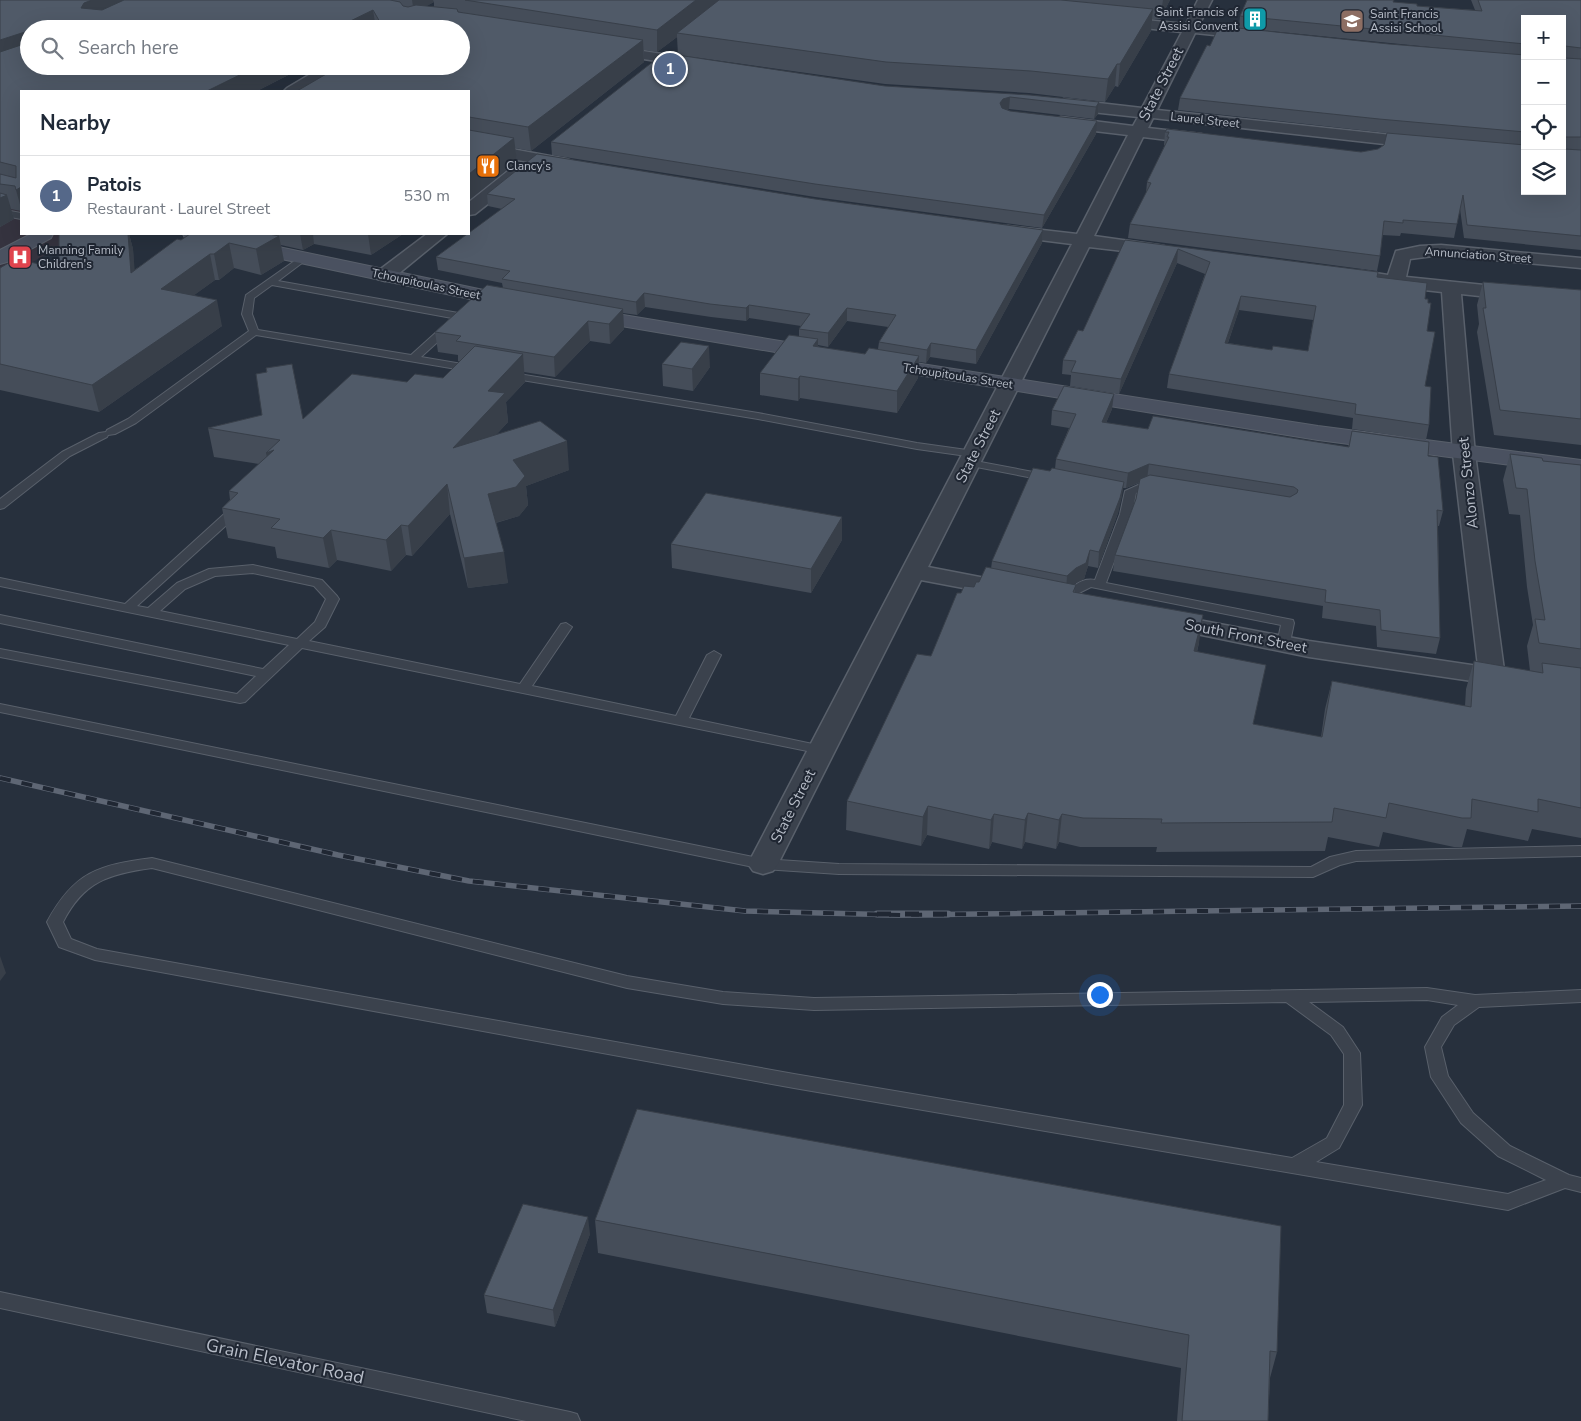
<!DOCTYPE html>
<meta charset="utf-8">
<style>
:root{--surface:#fff;--page:#f6f6f7;--text:#1f2937;--muted:#747a83;--line:#e0e1e3;--accent:#556889}
body{margin:0;font-family:"Nunito Sans",sans-serif;background:var(--page);color:var(--text)}
.controls{position:absolute;right:15px;top:15px;display:grid;overflow:hidden;border-radius:0px;box-shadow:0 5px 20px #0002}
.controls button{width:45px;height:45px;display:grid;place-items:center;padding:0;border:0;border-bottom:1px solid var(--line);background:var(--surface);color:var(--text);font:25px sans-serif}
.you{position:absolute;left:1099px;top:994px;width:18px;height:18px;margin:-12px;border:4px solid #fff;border-radius:50%;background:#1a73e8;box-shadow:0 0 0 8px #1a73e833}
.badge{display:grid;place-items:center;width:32px;height:32px;border-radius:50%;background:var(--accent);color:#fff;font-size:16px;font-weight:700}
.pin{position:absolute;translate:-50% -50%;border:2px solid #fff;box-shadow:0 1px 5px #0006}
.list{margin:0;padding:0;list-style:none}
h2{display:flex;justify-content:space-between;align-items:center;height:65px;margin:0;padding:0 20px;font-size:21px}
h2 small{font-size:16px;font-weight:400;color:var(--muted)}
.list li{display:grid;grid-template-columns:32px 1fr auto;gap:15px;align-items:center;box-sizing:border-box;height:80px;padding:0 20px;border-top:1px solid var(--line)}
.list b{display:block;font-size:19px;white-space:nowrap}
.list p{margin:0;font-size:16px;white-space:nowrap;color:var(--muted)}
.list em{font-size:16px;font-style:normal;color:var(--muted)}
.icon{flex:none;width:28px;height:28px;fill:none;stroke:currentColor;stroke-width:2;stroke-linecap:round;stroke-linejoin:round}
.map{position:relative;flex:none;width:1581px;height:1421px;overflow:hidden}
.search{position:absolute;background:var(--surface);box-shadow:0 5px 20px #0002;left:20px;top:20px;width:450px;height:55px;display:flex;align-items:center;gap:12px;box-sizing:border-box;padding:0 18px;border-radius:28px;color:var(--muted);font-size:19px}
.panel{position:absolute;background:var(--surface);box-shadow:0 5px 20px #0002;left:20px;top:90px;width:450px;height:145px;border-radius:0px}
.map>svg:first-child{display:block}
.medical{fill:#35333f}
.lines{fill:none;stroke-linecap:round;stroke-linejoin:round}
.lane-casing{stroke:#59606b;stroke-width:2}
.street-casing{stroke:#59606b;stroke-width:3}
.secondary-casing{stroke:#59606b;stroke-width:2}
.lane{fill:#3b424d;fill-rule:evenodd}
.street{fill:#3b424d;fill-rule:evenodd}
.secondary{fill:#4a5160;fill-rule:evenodd}
.rail-far1-casing{stroke:#5e6674;stroke-width:5.5}
.rail-casing{stroke:#5e6674;stroke-width:7}
.rail-far1{stroke:#202733;stroke-width:4;stroke-dasharray:11;stroke-linecap:butt}
.rail{stroke:#202733;stroke-width:5;stroke-dasharray:14;stroke-linecap:butt}
.wall{fill:#454d59;fill-rule:evenodd}
.shaded-wall{fill:#383f49}
.building{fill:#505a68;stroke:#383f49;fill-rule:evenodd}
.labels{text-anchor:middle;dominant-baseline:central;stroke-width:4;stroke-linejoin:round;paint-order:stroke}
.far-poi-label{font-size:12px;fill:#b7bdc8;stroke:#202733;text-anchor:start}
.far-street-label{font-size:12px;fill:#b7bdc8;stroke:#202733}
.street-label{font-size:15px;fill:#b7bdc8;stroke:#202733}
.near-street-label{font-size:18px;fill:#b7bdc8;stroke:#202733}
</style>
<div class="map">
<svg width="1581" height="1421" viewBox="0 0 1581 1421">
<rect width="100%" height="100%" fill="#27303d"/>
<path class="medical" d="M0,199l21,5v30h60l-81,47z"/>
<g class="lines">
<g class="lane-casing">
<path id="lane" d="M0,209l21,4v6l-21,-4z
M303,255l5,3 -2,2 -28,21 186,33v4l-43,39 53,9 5,3 -5,3 -218,-37 -120,88 -21,11 -7,1 -1,2 -37,19 -66,52 -4,1v-10l62,-47 37,-19 7,-1 1,-2 21,-11 121,-88 -7,-17 4,-19zM272,285l180,33 -41,37 -153,-25 -6,-16 2,-16z
M507,372l251,41 159,30 57,8 6,3 -6,3 -57,-8 -159,-30 -255,-42 -1,-2z
M970,460l79,15 6,3 -6,3 -83,-16 -2,-2z
M1147,481l11,2 2,2 -2,2 -10,1 -12,5 -4,21 -26,69 187,37 1,3 -5,24 -5,1 -7,-4 4,-19 -190,-38 -12,6 -8,11h-8l-2,-3c8,-11 18,-24 34,-21l25,-66 5,-23z
M238,504l6,4 -2,3 -105,95 11,2 29,-25 32,-14 44,-4 69,15 15,16 2,3 -14,28 -16,14 211,43 41,-60 5,-1 6,4 -40,59 144,30 31,-61 7,-4 7,4 -32,63 133,28 5,1 2,3 -2,3 -5,1 -520,-106 -57,54 -5,1 -240,-46v-8l237,45 19,-18 -256,-53v-8l263,54 26,-24 -289,-59v-8l125,26 109,-99zM253,573l61,13 12,13 -11,23 -18,17 -137,-28 25,-22 30,-13z
M0,704l763,155 76,5 472,3 19,-10 26,-6 225,-5v10l-225,5 -16,4 -27,12 -474,-3 -76,-5 -763,-157z
M152,858l475,118 96,16 91,6 613,-10 48,7 106,-5v12l-102,5 -25,18 -13,22 7,29 25,37 37,33 59,29 12,3v14l-16,-4 -57,22 -714,-122 -699,-128 -36,-13 -12,-25c27,-50 51,-57 105,-64zM152,868l475,120 96,16 91,6 472,-8 45,33 13,19v51l-17,33 -35,20 -498,-84 -697,-125 -26,-10 -8,-17c21,-41 46,-48 89,-54zM1427,1000l31,5 -16,12 -17,30 6,30 30,46 37,33 48,24 -38,14 -192,-32 23,-14 23,-43 -2,-52 -17,-26 -34,-25z
M0,1292l570,120 7,2 3,7h-54l-526,-113z"/>
</g>
<g class="street-casing">
<path id="street" d="M1198,0h14l-13,25 54,6 5,1 2,3 -2,3 -5,1 -58,-6 -38,77 263,28 6,2 2,3 -2,3 -6,2 -267,-30 -5,10 53,6 6,2 2,3 -2,3 -6,2 -58,-7 -49,99 64,9 6,1 3,4 -3,4 -6,1 -69,-8 -161,320 83,16 9,2 3,5 -3,5 -9,2 -90,-17 -143,284 -5,7 -10,3 -10,-3 -5,-7 324,-620 -64,-8 -6,-1 -3,-4 3,-4 6,-1 69,8 51,-99 -67,-8 -6,-2 -2,-3 2,-3 6,-2 72,9 5,-9 -74,-8 -5,-2 -3,-3 3,-3 5,-2 78,9 40,-76 -67,-7 -7,-4 7,-4 71,7z
M610,46l85,13 5,1 2,3 -2,3 -5,1 -90,-14 -2,-3 2,-3z
M324,66h18l-40,25h-18l3,-3z
M469,141l97,18 6,2 2,3 -2,3 -6,2 -97,-18z
M515,169l6,1 2,4 -2,4 -46,36 -6,1v-13l40,-32z
M427,234h20l-55,45 -7,2 -7,-2 -2,-4 2,-4z
M1441,245l140,13v10l-140,-13 -31,4 -4,18 175,18v12l-120,-13 14,160 29,216 11,3 4,5 -4,5 -9,3 -197,-29 -151,-31 -3,-5 3,-5 9,-2 142,27 169,25 -25,-212 -11,-162 -80,-9 -7,-2 -2,-4 2,-4 7,-2 26,4 8,-24 24,-5z"/>
</g>
<g class="secondary-casing">
<path id="secondary" d="M31,234h22l-2,4 -44,24 -7,2v-14z
M183,234h34l295,62 7,2 3,4 -3,4 -7,2 -320,-68 -7,-2z
M587,309l229,38 7,2 3,4 -3,4 -7,2 -236,-40 -3,-4 3,-4z
M883,358l435,68 263,34v14l-263,-34 -442,-72 -3,-4 3,-4z"/>
</g>
<use href="#lane" class="lane"/>
<use href="#street" class="street"/>
<use href="#secondary" class="secondary"/>
<g class="rail-far1-casing">
<path id="rail-far1" d="M0,778l338,77 131,26 276,30 156,4 680,-9"/>
</g>
<g class="rail-casing">
<path id="rail" d="M877,914h71"/>
</g>
<use href="#rail-far1" class="rail-far1"/>
<use href="#rail" class="rail"/>
</g>
<path class="wall" d="M0,0h1170l-10,19h-8l-1,12 -33,56 -3,-1 -10,16 -76,-9 -144,-9 -207,-29 -1,-18 -20,15 -13,-2v12l-113,89 -16,-3 2,14 -48,38v-109l-8,-62h-432v37h277l-49,25h-236v120l-10,-2 3,10 -14,8zM434,2v5l-8,-1z
M1471,0h110v250l-117,-12 -4,-29 -6,29 -53,-5 -1,3 -18,-1 -2,21 -3,15 -249,-33 2,-14 16,-31 1,-11 18,-37h-1l1,-13 196,20 17,-3 6,-4 3,-12 -209,-23 2,-12 30,-52 179,-2 61,5 -211,-21 1,-12 154,-14 23,4 58,4zM1525,19l37,172h-37z
M885,86l214,16 -1,12 -4,5 -85,-10 -2,1 89,24 -54,94 -227,-31 -263,-42 -1,-13z
M487,194l328,5 228,31 -1,13 -66,121 -46,-7 -4,6 -7,-1 -1,16 -21,35 -97,-15 -2,3 -38,-6v-22l39,-37v-7l2,-3 -52,-8 -3,3 -35,-4 -66,-10 -8,8 -14,-2 1,16 -14,15 -20,-3 -35,36 -31,-5 1,10 -19,20 2,20 -12,13 73,35 -43,16 2,19 -9,11 -23,7 12,60 -40,5 -18,-74 -38,42 -6,-1 -15,16 -54,-11 -8,8 -52,-10 -2,-11 -47,-9 -6,-30 8,-8 -1,-9 30,-27 -45,-7 -6,-29 54,-13 4,-43v-4l37,51 104,-37 36,-4 17,-16 -2,-1v-6l-20,-3 -3,-20 68,-44 -1,-5 -64,-13 -2,-13 66,-48 -14,-3zM847,321l41,6 -9,15 -1,7 -13,5 -47,-7v-2l10,2z
M59,234h70l4,15 1,21 47,-30 14,-6h208l-32,21 -57,-11 -11,6 -22,-5 3,16 -23,14 -27,-7 -15,12h-4l-21,15 28,31 -123,86 -99,-22v-122h59z
M1125,240l252,37 48,22 2,32 -2,55 4,39 -3,15 -74,-11 1,-11 -186,-30 2,-14 36,-100 -28,-11 -58,131 -49,-8 1,-11 -9,-1 1,-14 20,-29zM1239,310l74,10 -5,31 -36,-1 -44,-7z
M1483,282l98,8v155l-87,-10 -17,-103 2,-8 -2,-19z
M662,364l48,3 -17,24 -30,-5z
M1112,409l-6,14 42,6 200,18 4,-16 76,25 15,55 -4,15h-1l2,112 -4,16 -59,-7 -1,-21 -54,-8 1,-12 -210,-35 2,-16 21,-56 3,-16 -13,5h-3l-5,25 -20,55 -10,-2 -4,13 -11,5 2,8 124,51 -2,9 63,40 -7,32 68,13 4,-28 7,-28 133,25 1,-17 8,-28 65,12 -9,-2 -3,-25 6,-21 -6,-38 -7,-72 -11,-1 -6,-34 7,-26 33,7 38,4v373l-49,-9 -4,12 -61,-12 -5,18h-8l-71,-15 -4,15 -51,-10 -3,14 -169,1 1,-5h-77l-21,-5 -3,7 -31,-7 -3,7 -30,-7 -3,7 -62,-14 -6,11 -75,-16 1,-29 84,-145 30,-63 13,-6 5,-5 12,-13 1,-8 58,-90 5,-2 1,-10 13,-31 -18,-3 1,-15z
M842,517v23l-31,53 -139,-25 -1,-24z
M595,1220l682,132 -7,26 -2,43h-91l4,-53 -583,-115z
M590,1234l-35,93 -68,-14 -3,-18z"/>
<path class="shaded-wall" d="M92,0h51l-54,24 -8,-16 3,-5z
M412,0h21l1,2 -20,11z
M696,0h28l-47,33v4l-20,15v-22z
M1163,0h7l-10,19z
M1153,9l-2,22 -33,56 2,-23z
M373,10l3,19h-42z
M25,32l4,16 -29,16v-24z
M643,40l1,22 -113,89 -3,-24z
M1117,64l-2,22 -10,16 3,-23z
M258,66h48l-49,25h-50z
M1010,97l-1,12 -7,2 -2,-8 3,-4z
M1099,102l-1,12 -4,5 2,-12z
M1097,121l-1,13 -54,94 2,-13z
M514,138l3,24 -48,38v-26z
M21,187v21l-5,-18z
M7,195l7,24 -14,8v-29z
M1043,230l-1,13 -66,121v-14z
M128,234h1l4,15 4,50 -6,-26z
M300,234h13l1,10 -11,6z
M368,234h35l-32,21z
M279,236l5,25 -23,14 -5,-26z
M229,243l5,25 -15,12 -5,-26z
M1178,249l-1,14 -58,131 2,-15z
M210,254l5,26 -48,35 -6,-26z
M644,293l1,14 -8,8 -1,-13z
M1241,296l-2,14 -16,47 2,-14z
M217,300l5,26 -123,86 -7,-27z
M749,305v13l-3,3v-13z
M847,308v13l-19,26v-14z
M623,309l1,20 -14,15 -1,-20z
M588,321l2,20 -35,36 -1,-20z
M818,339v22l-5,-15z
M931,343l-1,14 -4,6 1,-13z
M709,346l1,21 -17,24 -1,-22z
M523,354l2,28 -19,20 2,20 -51,55 -4,-29 35,-57z
M919,356l-1,22 -21,35v-22z
M800,376v22l-2,3v-22z
M1114,394l-2,15 -12,28 2,-15z
M567,441l2,29 -43,16 2,19 -9,11 -28,8 -3,-30 25,-34z
M274,450l-2,32 -6,-29z
M1149,464l-2,15 -21,9 2,-15z
M1124,482l-2,15 -4,16 -20,55 1,-16z
M447,484l3,30 -38,42 -4,-30z
M842,517v23l-31,53v-24z
M401,525l5,30 -15,16 -5,-31z
M331,530l6,30 -8,8 -6,-30z
M1090,550l-2,16 -4,13 -10,5 -8,8 1,-16z
M504,552l4,31 -40,5 -4,-30z
M1203,615l-4,28 -10,36 5,-28z
M928,806l-1,29 -6,11 2,-29z
M1028,813l-3,29 -3,7 3,-29z
M994,814l-2,28 -3,7 2,-29z
M1062,814l-3,28 -3,7 3,-29z
M0,956l6,17 -6,8z
M588,1217l2,17 -35,93 -2,-17z"/>
<path class="building" d="M0,0h92l-8,3 -3,5 21,2 22,-10h266l10,2 3,4 5,1 8,-2 41,4 1,3 185,28 -115,87 -59,-10v-26h-172l43,-25h121v-37h-77l-11,-19 -39,19h-305v37h102l22,4h32l1,-1 -3,-3h75l-51,25h-186v96l-5,3 -1,-4 -15,-2v-10l16,4v-12l-16,-4v-110l24,-8 1,-12 -25,8z
M465,0h231l-39,30z
M719,0h342l92,9 -33,55h-3l-9,15 -77,-8 -145,-9 -209,-29z
M1247,0h147l-1,2 24,2v2l65,5 -4,-11h103v48l-16,-2 -2,2v8l2,2 16,1v78h-17v12l17,1v86l-114,-11 -4,-30 -6,29 -54,-4v3l-19,-2 -4,35 -250,-32 21,-41 -4,-1 22,-45h-2l2,-5h-4l2,-3 194,23 17,-3 6,-4 3,-12 138,12v46h37v-172h-37v25l-285,-28z
M1219,26l170,18 136,11v77l-146,-13 -199,-21 27,-53 3,1z
M664,53l221,33 145,9 69,7 -3,5 -86,-10 -7,2 -3,4 2,5 8,3 87,10 -53,94 -229,-31 -264,-42z
M469,130l45,8 -45,36z
M537,154l278,45 228,31 -67,120 -45,-7 -4,7 -48,-8 17,-27 -49,-7 -19,25 -29,-4 11,-15 -61,-9 -3,3 -36,-4 -66,-11 -8,9 -134,-23 8,-8 -74,-14 79,-58 -28,-5z
M0,193l7,2 -7,3z
M59,234h69l3,39 46,-34 4,1 9,-6h79l10,2 -23,13 -27,-6 -15,11h-4l-49,35 56,11 -125,85 -92,-21v-96l15,-9 44,9z
M1125,240l253,32 -1,5 50,6 -2,16h3v4h3l-4,28 8,1 -10,54 6,1 -2,38 -74,-11 1,-10 -187,-30 41,-112 -32,-13 -57,130 -50,-7 5,-11 -13,-1 15,-30 5,1zM1241,296l75,10 -8,45 -35,-5 -1,4 -47,-7z
M1483,282l98,8v129l-81,-9 -17,-102h3z
M487,285l136,24 -14,15 -21,-3 -34,36 -98,-16 5,-5 -26,-4z
M789,335l29,4 -5,7 52,8 4,-6 50,8 -22,35 -97,-15 -2,3 -38,-6z
M681,342l28,4 -17,23 -30,-5z
M475,346l48,8 -35,37 17,2 -52,55 87,-27 27,20 -54,19 12,16 -9,11 -28,7 16,58 -40,6 -17,-74 -39,42 -7,-1 -15,15 -55,-10 -8,8 -52,-10 9,-9 -58,-11 16,-15 -9,-2 45,-41 -8,3 14,-13 -72,-12 54,-13 -6,-41 11,-2 -1,-4 26,-4 11,55 49,-45 55,8 8,-8 28,4z
M1064,386l50,8 -12,28 46,7 5,-13 196,31 3,-16 77,11 -1,14 10,1 5,54 -6,-1 3,128 -59,-8 -1,-20 -55,-8 1,-12 -211,-35 21,-56 4,-20 10,-4 140,22 7,-4 1,-3 -4,-3 -145,-23 -21,9 -72,-14 20,-45 -24,-4z
M1510,454l32,4 1,3 38,4v184l-42,-6 -4,-24 10,1 -10,-59 -8,-72 -11,-1z
M1033,468l17,3 2,-3 72,14 -4,16 -21,54 -9,-2 -4,13 -10,5 -9,8 -75,-15z
M706,493l136,24 -31,52 -140,-25z
M986,567l90,18 -3,7 130,23 -9,36 72,14 -13,59 69,13 10,-56 139,26 3,-46 69,12 -1,-10 39,5v140l-43,-9v13l-66,-13 -1,19h-9l-73,-15 -3,15 -52,-10 -2,14 -171,1 1,-4 -79,-1 -21,-4 -3,6 -31,-7 -3,7 -31,-6 -3,6 -63,-14 -5,11 -76,-16 70,-147 14,2 26,-63h4l3,-7 10,1 2,-5h3z
M637,1109l644,117 -4,126 -7,-1 -2,70h-86l7,-86 -594,-115z
M523,1204l65,13 -35,93 -69,-15z"/>
<defs>
<g id="building-square" transform="scale(1.25)"><rect x="-9" y="-9" width="18" height="18" rx="4" fill="#0f9aa8" stroke="#202733"/><path d="M-4-6H4V6H1V3H-1V6H-4ZM-2.5-4.3h1.7v1.8h-1.7ZM.8-4.3h1.7v1.8H.8ZM-2.5-1h1.7V.8h-1.7ZM.8-1h1.7V.8H.8Z" fill="#fff"/></g>
<g id="school-square" transform="scale(1.25)"><rect x="-9" y="-9" width="18" height="18" rx="4" fill="#8d6e63" stroke="#202733"/><path d="M0-5L7-2L0 1L-7-2ZM-4 1L0 2.5L4 1V4Q0 6-4 4Z" fill="#fff"/></g>
<g id="restaurant-square" transform="scale(1.25)"><rect x="-9" y="-9" width="18" height="18" rx="4" fill="#e8710a" stroke="#202733"/><path d="M-5-6h1v4h1v-4h1v4h1v-4h1v5L-1.5 .5V6h-2V.5L-5-1ZM5-6V6H3V1.5H1.5Q1.5-4 5-6Z" fill="#fff"/></g>
<g id="hospital-square" transform="scale(1.25)"><rect x="-9" y="-9" width="18" height="18" rx="4" fill="#e0444e" stroke="#202733"/><path d="M-5-5h3v3.5h4V-5h3V5h-3V1.5h-4V5h-3Z" fill="#fff"/></g>
</defs>
<g fill-rule="evenodd">
<use href="#building-square" x="1255" y="19"/>
<use href="#school-square" x="1352" y="21"/>
<use href="#restaurant-square" x="488" y="166"/>
<use href="#hospital-square" x="20" y="257"/>
</g>
<g class="labels">
<g class="far-poi-label">
<text x="1238" y="12" text-anchor="end">Saint Francis of<tspan x="1238" dy="14">Assisi Convent</tspan></text>
<text x="1370" y="14">Saint Francis<tspan x="1370" dy="14">Assisi School</tspan></text>
<text x="506" y="166">Clancy's</text>
<text x="38" y="250">Manning Family<tspan x="38" dy="14">Children's</tspan></text>
</g>
<g class="far-street-label">
<text transform="translate(1205 120) rotate(6)">Laurel Street</text>
<text transform="translate(1478 255) rotate(4)">Annunciation Street</text>
<text transform="translate(426 284) rotate(12)">Tchoupitoulas Street</text>
<text transform="translate(958 376) rotate(9)">Tchoupitoulas Street</text>
</g>
<g class="street-label">
<text transform="translate(1161 84) rotate(-63)">State Street</text>
<text transform="translate(978 446) rotate(-63)">State Street</text>
<text transform="translate(1468 483) rotate(-96)">Alonzo Street</text>
<text transform="translate(1246 636) rotate(11)">South Front Street</text>
<text transform="translate(793 806) rotate(-63)">State Street</text>
</g>
<g class="near-street-label">
<text transform="translate(285 1361) rotate(12)">Grain Elevator Road</text>
</g>
</g>
</svg>
<div class="controls">
<button>+</button>
<button>−</button>
<button><svg class="icon" aria-label="locate" viewBox="0 0 24 24"><circle cx="12" cy="12" r="6"/><path d="M12 2v4M12 18v4M2 12h4M18 12h4"/></svg></button>
<button><svg class="icon" aria-label="layers" viewBox="0 0 24 24"><path d="M12 4l9 5-9 5-9-5zM3 14l9 5 9-5"/></svg></button>
</div>
<div class="you"></div>
<div class="pin badge" style="left:670px;top:69px">1</div>
<div class="search"><svg class="icon" aria-label="search" viewBox="0 0 24 24"><circle cx="10" cy="10" r="6"/><path d="M15 15l6 6"/></svg>Search here</div>
<section class="panel">
<h2>Nearby<small></small></h2>
<ul class="list">
<li><span class="badge">1</span><div><b>Patois</b><p>Restaurant · Laurel Street</p></div><em>530 m</em></li>
</ul>
</section>
</div>
